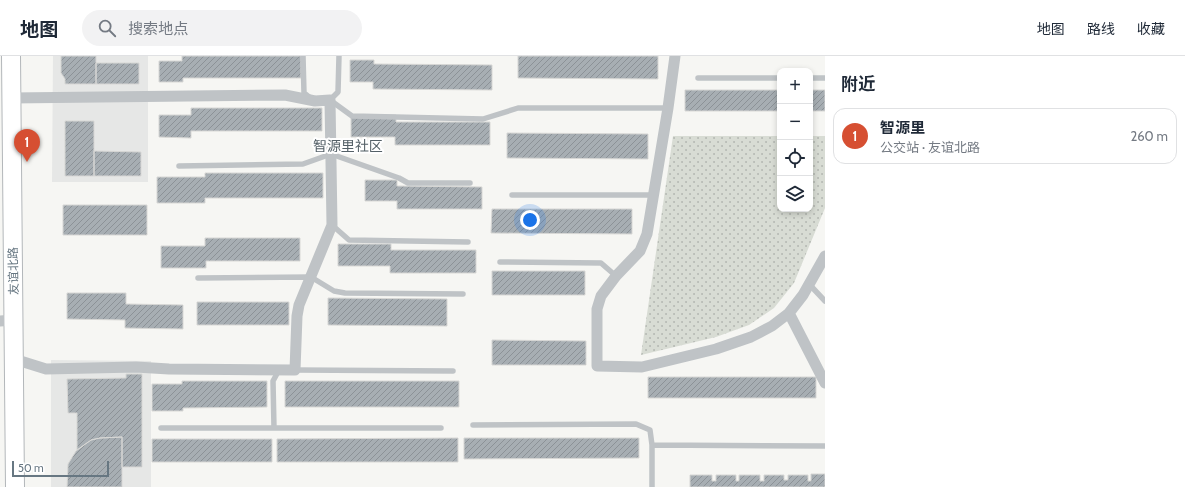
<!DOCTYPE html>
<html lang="zh">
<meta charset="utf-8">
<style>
:root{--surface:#fff;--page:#f2f2f3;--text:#1f2937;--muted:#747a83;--line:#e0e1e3;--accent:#d64f32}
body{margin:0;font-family:Cabin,"Noto Sans SC",sans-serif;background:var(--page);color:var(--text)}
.controls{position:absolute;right:12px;top:12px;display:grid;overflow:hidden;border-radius:8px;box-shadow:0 2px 6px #0003}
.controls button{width:36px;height:36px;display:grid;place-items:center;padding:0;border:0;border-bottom:1px solid var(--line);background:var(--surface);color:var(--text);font:20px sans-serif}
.scale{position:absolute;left:12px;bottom:10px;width:97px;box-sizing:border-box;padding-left:4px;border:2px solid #677782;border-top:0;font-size:11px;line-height:14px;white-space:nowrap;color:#677782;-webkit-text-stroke:3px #fff;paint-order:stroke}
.you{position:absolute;left:530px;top:164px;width:14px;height:14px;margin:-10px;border:3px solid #fff;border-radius:50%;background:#1a73e8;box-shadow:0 0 0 6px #1a73e833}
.badge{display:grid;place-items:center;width:26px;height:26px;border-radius:50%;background:var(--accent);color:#fff;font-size:13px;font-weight:700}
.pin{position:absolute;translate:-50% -33px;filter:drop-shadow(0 1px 2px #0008)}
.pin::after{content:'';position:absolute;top:21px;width:14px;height:12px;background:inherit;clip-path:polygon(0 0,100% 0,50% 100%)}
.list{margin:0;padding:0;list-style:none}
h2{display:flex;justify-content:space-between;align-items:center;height:52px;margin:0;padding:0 16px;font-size:17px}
h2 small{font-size:13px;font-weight:400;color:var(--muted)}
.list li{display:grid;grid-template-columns:26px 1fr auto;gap:12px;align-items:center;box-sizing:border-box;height:56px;margin:0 8px 8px;padding:0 8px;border:1px solid var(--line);border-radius:12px}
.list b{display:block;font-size:15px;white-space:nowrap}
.list p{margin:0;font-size:13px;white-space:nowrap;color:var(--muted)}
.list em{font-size:13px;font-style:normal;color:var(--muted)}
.icon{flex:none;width:22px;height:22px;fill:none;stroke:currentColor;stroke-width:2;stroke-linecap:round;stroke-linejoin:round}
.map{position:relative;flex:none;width:825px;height:431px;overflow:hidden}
header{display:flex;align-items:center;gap:24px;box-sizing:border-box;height:56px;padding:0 20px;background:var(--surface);border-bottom:1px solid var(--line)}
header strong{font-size:19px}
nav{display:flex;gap:22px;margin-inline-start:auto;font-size:14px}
.search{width:280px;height:36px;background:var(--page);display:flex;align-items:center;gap:10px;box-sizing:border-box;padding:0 14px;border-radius:22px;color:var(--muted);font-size:15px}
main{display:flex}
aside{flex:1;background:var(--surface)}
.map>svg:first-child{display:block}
.built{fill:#e6e7e6}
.garden{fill:url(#garden-dots)}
.building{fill:url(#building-hatch);stroke:#d7d7d5}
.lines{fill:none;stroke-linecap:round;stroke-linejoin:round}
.primary-casing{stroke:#b3b7ba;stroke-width:20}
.service{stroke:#bfc3c6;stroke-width:5.5}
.minor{stroke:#bfc3c6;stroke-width:11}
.primary{stroke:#fff;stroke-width:18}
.labels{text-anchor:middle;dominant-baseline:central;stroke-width:4;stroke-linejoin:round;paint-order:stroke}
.street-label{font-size:12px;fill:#677782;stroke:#fff}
.quarter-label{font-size:14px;fill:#546067;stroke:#fff}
</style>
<header>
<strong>地图</strong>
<div class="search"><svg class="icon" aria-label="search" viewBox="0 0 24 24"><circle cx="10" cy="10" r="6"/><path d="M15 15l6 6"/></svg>搜索地点</div>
<nav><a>地图</a><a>路线</a><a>收藏</a></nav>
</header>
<main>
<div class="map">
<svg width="825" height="431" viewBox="0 0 825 431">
<defs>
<pattern id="garden-dots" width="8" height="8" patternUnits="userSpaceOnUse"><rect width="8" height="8" fill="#d8dcd4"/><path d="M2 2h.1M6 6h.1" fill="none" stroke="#b3b7b1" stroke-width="1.8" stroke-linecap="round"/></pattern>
<pattern id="building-hatch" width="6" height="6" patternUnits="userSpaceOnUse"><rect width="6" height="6" fill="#a7aeb3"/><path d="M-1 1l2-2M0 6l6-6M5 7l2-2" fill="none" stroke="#8c9297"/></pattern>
</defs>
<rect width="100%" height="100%" fill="#f6f6f3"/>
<path class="built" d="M53,0h95v126h-96z
M51,304l100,1v126h-100z"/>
<path class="garden" d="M673,80h107v73h30v-73h15v72l-31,75 -20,25 -25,17 -33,12 -75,18z"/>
<path class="building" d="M61,0h35v28h-31v-5l-4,-6z
M182,0h119v22h-118v4h-24v-21h23z
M518,0h140v23l-140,-1z
M350,4h24v4l118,1v25l-119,-1v-7h-23z
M96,7h43v21h-43z
M685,34h95v21h-95z
M810,34h15v21h-15z
M191,52h131v23h-131v7l-32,-1v-22h32z
M351,59h45v7h94v23h-95v-8h-44z
M65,65h29v55h-29z
M507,77l141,1v25l-141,-1z
M94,95l47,1v24h-47z
M205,117h118v25h-118v5h-48v-26h48z
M365,124h32v6l85,1v22h-85v-8h-32z
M63,149h84v30h-84z
M492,153h140v25l-141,-1z
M205,182h95v23h-94v7h-45v-22h44z
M338,188h53v6h85v23h-86v-7h-52z
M492,215h93v24h-93z
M67,237h59v11l57,1v24l-58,-1v-8l-58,-1z
M328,242l119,1v27l-119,-1z
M197,246h92v23h-92z
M492,284l94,1v24h-94z
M126,318h16v93h-20v-30l-22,1 -9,2 -14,10v-37h-9l-1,-34 59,-1z
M648,321h168v21h-168z
M182,325h85v26l-84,1v3h-31v-27h30z
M285,325h174v26h-174z
M122,381v50h-55l1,-23 8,-13 15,-11 9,-2z
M458,382v24h-181v-23z
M464,382h175v20l-175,1z
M152,383h120v23h-120z
M811,418h14v13h-135v-12h22v6h4v-6h20v6h3v-6h21v6h4v-6h20v5h4v-5h20v6h3z"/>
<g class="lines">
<g class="primary-casing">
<path id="primary" d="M11,0l4,431"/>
</g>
<path class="service" d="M303,0l1,37 5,4
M339,0l-1,36 -8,8 22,16 131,3 35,-11h150
M698,22h82
M810,22h15
M179,110l124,-2 28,-10 68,24 9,5h62
M512,139h141
M332,169l17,15 119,2
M500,206l101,1 15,13
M198,222l113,-1 23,14 11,2 118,1
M809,228l16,17
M295,314l158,1
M473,369l163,-1 14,6 2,15 173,1
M161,372h280
M274,372l-1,-47 6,-11
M652,431v-42"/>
<path class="minor" d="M675,0l-7,52 -21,126 -7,17 -24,25 -15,20 -4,13v57l45,1 74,-18 35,-12 21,-11 17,-13 14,-18 22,-39
M11,42l274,-3 30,6 15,-1 2,125 -33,80 -2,11 -2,54 -126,-1 -33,-2 -90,2 -32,-10
M789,257l36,70
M0,265l14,-1"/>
<use href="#primary" class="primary"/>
</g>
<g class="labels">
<g class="street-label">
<text transform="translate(13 215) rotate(-91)">友谊北路</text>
</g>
<g class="quarter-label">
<text x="348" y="90">智源里社区</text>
</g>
</g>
</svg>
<div class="controls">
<button>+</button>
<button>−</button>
<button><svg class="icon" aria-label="locate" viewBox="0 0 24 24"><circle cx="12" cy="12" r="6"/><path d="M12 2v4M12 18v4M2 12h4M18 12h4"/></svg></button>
<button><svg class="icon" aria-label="layers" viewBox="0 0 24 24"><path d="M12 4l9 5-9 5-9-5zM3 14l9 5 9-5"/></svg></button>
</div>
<div class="scale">50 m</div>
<div class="you"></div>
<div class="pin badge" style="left:27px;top:106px">1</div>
</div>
<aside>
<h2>附近<small></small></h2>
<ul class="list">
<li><span class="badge">1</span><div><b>智源里</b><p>公交站 · 友谊北路</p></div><em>260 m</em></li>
</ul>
</aside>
</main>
